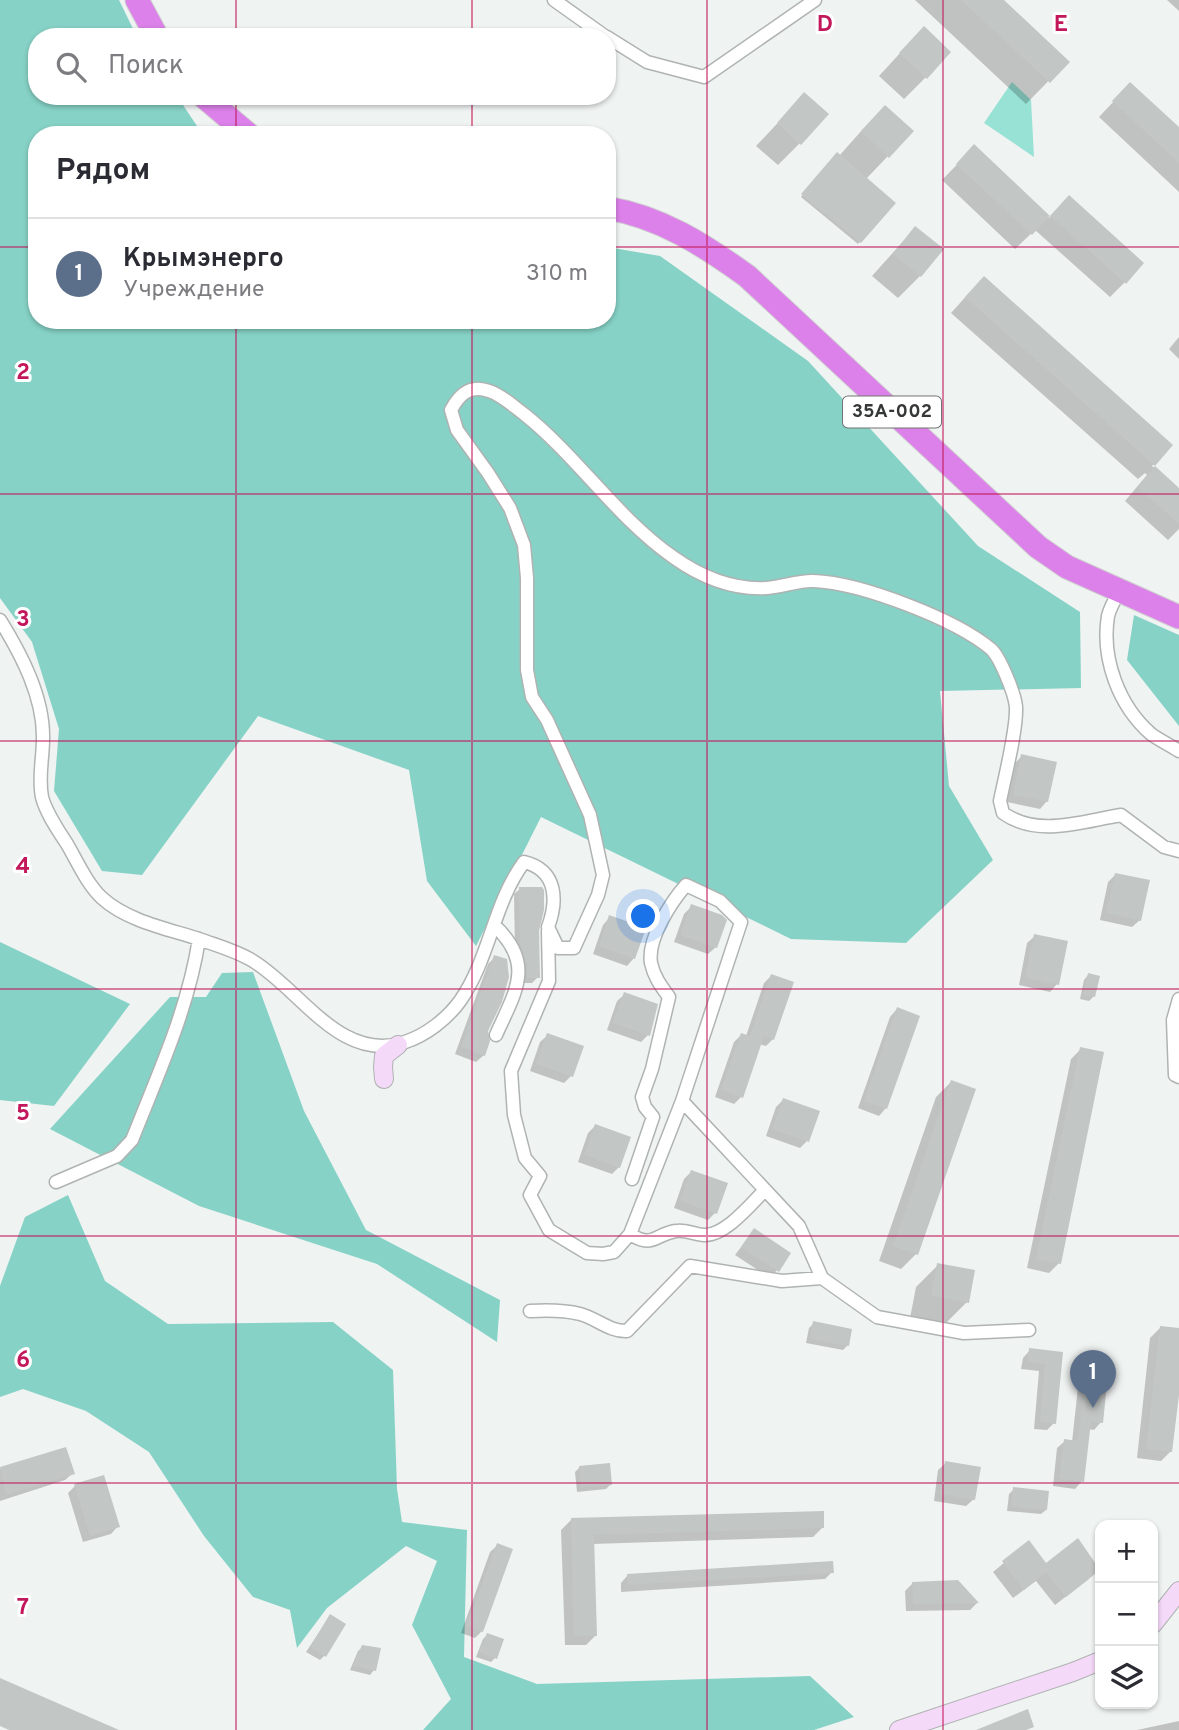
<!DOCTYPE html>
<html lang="ru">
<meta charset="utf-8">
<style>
:root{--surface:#fff;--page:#f7f7f7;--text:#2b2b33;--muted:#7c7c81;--line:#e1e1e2;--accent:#d93025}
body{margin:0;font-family:Overpass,sans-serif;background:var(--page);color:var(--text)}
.controls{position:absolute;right:21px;bottom:21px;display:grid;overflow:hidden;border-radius:14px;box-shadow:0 2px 5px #0004}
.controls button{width:63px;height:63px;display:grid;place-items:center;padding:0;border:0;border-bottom:2px solid var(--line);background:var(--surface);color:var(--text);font:35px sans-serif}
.you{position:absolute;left:644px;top:917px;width:24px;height:24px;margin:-18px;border:5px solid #fff;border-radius:50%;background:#1a73e8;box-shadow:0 0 0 10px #1a73e833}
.badge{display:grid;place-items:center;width:46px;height:46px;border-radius:50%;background:var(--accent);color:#fff;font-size:23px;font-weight:700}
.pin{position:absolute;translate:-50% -58px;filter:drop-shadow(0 2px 4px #0008)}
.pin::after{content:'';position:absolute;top:37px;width:24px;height:21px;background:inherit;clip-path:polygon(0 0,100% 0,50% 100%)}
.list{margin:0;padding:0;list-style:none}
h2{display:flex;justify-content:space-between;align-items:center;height:91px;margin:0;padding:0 28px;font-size:30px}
h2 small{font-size:23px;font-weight:400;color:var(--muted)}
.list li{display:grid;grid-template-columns:46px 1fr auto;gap:21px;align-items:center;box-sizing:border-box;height:112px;padding:0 28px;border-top:2px solid var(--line)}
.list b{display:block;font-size:26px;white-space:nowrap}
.list p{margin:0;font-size:23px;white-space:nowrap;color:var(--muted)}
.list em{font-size:23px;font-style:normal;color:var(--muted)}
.icon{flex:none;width:38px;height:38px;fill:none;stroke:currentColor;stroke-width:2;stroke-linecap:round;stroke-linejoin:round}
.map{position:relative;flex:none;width:1179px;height:1730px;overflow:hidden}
.search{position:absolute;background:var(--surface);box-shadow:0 2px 5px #0004;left:28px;top:28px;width:588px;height:77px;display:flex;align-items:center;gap:18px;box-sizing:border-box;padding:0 24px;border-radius:28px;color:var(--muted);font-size:26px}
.panel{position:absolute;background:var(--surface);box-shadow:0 2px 5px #0004;left:28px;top:126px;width:588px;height:203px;border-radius:28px}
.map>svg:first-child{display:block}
.green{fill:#97e1d5}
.forest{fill:#86d2c6}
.shadow{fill:#0003}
.building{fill:#c2c6c5}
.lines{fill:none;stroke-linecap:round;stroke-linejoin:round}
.street-casing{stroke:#afb3b2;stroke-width:15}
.secondary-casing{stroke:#afb3b2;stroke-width:20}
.highway-casing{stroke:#cfcfcf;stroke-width:25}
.street{stroke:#fff;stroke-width:12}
.secondary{stroke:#f4d9f8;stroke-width:18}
.highway{stroke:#dc81e9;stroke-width:23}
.grid{fill:none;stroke:#c2185b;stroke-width:2;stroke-opacity:0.55}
.labels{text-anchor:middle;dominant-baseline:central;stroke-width:6;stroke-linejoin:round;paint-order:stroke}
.shield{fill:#fff;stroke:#727373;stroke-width:2}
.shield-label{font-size:19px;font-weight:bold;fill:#363737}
.grid-label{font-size:23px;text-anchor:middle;font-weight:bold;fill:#c2185b;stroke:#fff;stroke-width:6;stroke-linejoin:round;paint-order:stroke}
</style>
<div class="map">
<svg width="1179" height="1730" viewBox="0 0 1179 1730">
<rect width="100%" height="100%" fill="#eff3f2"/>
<path class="green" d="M1012,82l19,18 3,57 -50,-34z"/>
<path class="forest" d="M0,0h119l18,37h-100v59h140l24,36 4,3h-168v185h570v-73l53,9 148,105 170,185 102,66 1,76 -141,3 9,95 44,74 -87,83 -115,-4 -250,-122 -65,129 -49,-65 -18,-111 -151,-54 -116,159 -40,-4 -48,-80 5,-62 -27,-87 -32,-44z
M1134,615l45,20v91l-52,-66z
M0,942l130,62 -76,102 -54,-6z
M253,972l51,139 62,119 134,70 -3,42 -120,-78 -178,-58 -149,-77 120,-132h36l16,-24z
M68,1195l37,86 63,43 165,-2 60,48 4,119 5,33 65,8 -3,127 73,27 273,-8 44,41 -40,13h-391l28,-31 -39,-74 25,-64 -31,-15 -79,62 -30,40 -7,-38 -37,-13 -49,-61 -55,-84 -63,-41 -63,-22 -23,8v-111l25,-69z"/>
<path class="shadow" d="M915,0h86l66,62 -41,42z
M1167,0h12v11z
M902,51l24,26 -22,22 -25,-23z
M804,95l-4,48 -22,22 -22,-19z
M1116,99l63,30v63l-80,-75z
M863,129l25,27 -22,23 28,24 -36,41 -57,-47 34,-41h4z
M974,147l75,71 20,-20 56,84 -15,15 -75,-67 -20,19 -73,-69z
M915,228l5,48 -22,22 -26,-22z
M969,293l202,152 -19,21 27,24v39l-11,11 -43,-39 22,-26 -2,-2 -7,6 -187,-166z
M1179,337v22l-10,-10z
M1022,756l25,45 -7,8 -33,-7 8,-39z
M1115,875l25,45 -8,7 -32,-7 8,-38z
M520,889l17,42 1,46 -6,6h-11l-6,-31 -1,-58z
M692,906l24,41 -8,7 -34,-12 10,-28z
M610,917l24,41 -7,8 -34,-12 10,-29z
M1035,936l22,48 -7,8 -31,-7 8,-42z
M495,957l-11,98 -8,7 -21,-8 33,-90z
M1088,975l6,21 -5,5 -9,-2 4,-19z
M771,976l2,63 -7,7 -7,-2 -18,53 -7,7 -19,-7 19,-55 7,-7 5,1 18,-53z
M625,994l23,41 -7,7 -34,-12 10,-29z
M897,1009l-11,99 -7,8 -21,-8 32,-91z
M548,1035l23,41 -7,7 -34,-12 10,-29z
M1081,1049l-22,214 -10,10 -22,-5 44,-209z
M951,1082l-35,172 -15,15 -22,-8 57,-164z
M783,1100l24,41 -7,7 -34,-12 10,-29z
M595,1126l24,41 -7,7 -34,-12 10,-29z
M691,1172l24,41 -7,7 -34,-12 10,-29z
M754,1230l23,40 -7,8 -35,-23z
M938,1265l29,37 -22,22 -35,-6 6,-31z
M814,1323l34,22 -5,5 -37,-7 3,-15z
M1160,1328l19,2v50l-8,71 -10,10 -24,-3 13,-120z
M1030,1350l31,3 -7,70 -7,7 -13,-1 5,-58 -18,-2 2,-11z
M1087,1362l14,60 -7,8 -5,-1 -7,52 -7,8 -22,-3 4,-38 8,-7 7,1 8,-73z
M65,1449l8,24 -8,7 -65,21v-32z
M946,1463l28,36 -8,7 -32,-5 4,-31z
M580,1467l30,18 -4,4 -29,3 -2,-20z
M75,1486l43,40 -7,8 -28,8 -15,-49z
M1014,1489l32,21 -5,4 -34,-3 2,-17z
M571,1520l252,7 -10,10 -220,7 3,91 -10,10h-21l-4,-115z
M1028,1543l18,22 43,14 -34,26 -19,-24 -23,17 -20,-26z
M498,1545l-16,86 -7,7 -14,-5 29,-81z
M832,1572l-7,7 -204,13v-9l7,-8z
M957,1581l20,22 -7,7 -64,1 -1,-20 8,-8z
M330,1616l-6,40 -4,4 -14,-8z
M487,1635l8,23 -4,4 -15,-5 7,-18z
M363,1647l11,23 -4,5 -20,-5 8,-19z
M1179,1721v9h-42z"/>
<path class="building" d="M961,0h43l66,62 -20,21z
M924,26l27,26 -24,27 -28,-26z
M1130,82l49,45v36l-67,-62z
M804,92l25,22 -28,31 -24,-22z
M885,105l29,26 -25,27 -28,-27z
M974,144l76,72 -18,19 -76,-71z
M837,152l59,51 -35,40 -60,-49z
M1069,195l75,68 -18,21 -76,-68z
M915,226l29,23 -23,28 -28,-23z
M984,276l189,169 -18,21 -190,-169z
M1155,466l24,22v36l-42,-37z
M1021,754l36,8 -9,40 -35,-7z
M1115,873l35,7 -9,41 -35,-8z
M519,887h23l2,3v20l-5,21 1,47h-13v-14l-7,-19z
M691,904l31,11 5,5 -10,28 -37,-13z
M609,915l37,13 -11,31 -36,-13z
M1034,934l34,7 -9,44 -34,-7z
M494,955l13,4 2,18 -7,25 -14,29 2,10 -5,15 -24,-9z
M1088,973l12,3 -5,21 -12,-2z
M771,974l23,8 -20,58 -10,-4 -21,62 -22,-8 20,-57 9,3z
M624,992l34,12 -8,32 -37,-13z
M897,1007l23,9 -33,93 -23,-8z
M547,1033l37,13 -11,31 -37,-13z
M1080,1047l24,5 -43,212 -25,-5z
M951,1080l25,9 -58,166 -25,-9z
M783,1098l37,13 -11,31 -37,-13z
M595,1124l36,13 -11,31 -36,-13z
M691,1170l37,13 -11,31 -37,-13z
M754,1228l37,25 -12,19 -38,-25z
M937,1263l38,7 -6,33 -38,-7z
M813,1321l39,8 -3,17 -39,-7z
M1160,1326l19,2v67l-7,57 -26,-3z
M1029,1348l34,4 -7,72 -16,-2 5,-58 -17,-2z
M1087,1360l22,3 -6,60 -12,-1 -7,60 -25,-3 5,-40 14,2z
M66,1447l9,27 -69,21 -6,-28z
M945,1461l36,6 -6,33 -35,-6z
M610,1463l2,22 -31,3 -2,-22z
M104,1475l16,52 -30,9 -16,-52z
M1013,1487l36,4 -2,19 -36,-3z
M824,1511v17l-230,7 3,101h-23l-3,-118z
M1078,1538l22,32 -34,27 -20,-25 -22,18 -22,-29 27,-21 17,23z
M497,1543l16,6 -30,83 -16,-6z
M833,1561l1,12 -206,12 -1,-11z
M958,1580l21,23 -66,1 -1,-22z
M330,1614l16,10 -20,33 -16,-10z
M487,1633l17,6 -7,20 -18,-7z
M362,1645l19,3 -5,23 -23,-5z
M0,1678l119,52h-110l-9,-4z
M1028,1709l6,18 -8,3h-50z"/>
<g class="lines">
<g class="street-casing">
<path id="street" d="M554,0l52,37
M607,37l40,25 57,15 111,-77
M1119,592c-4,7 -9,16 -11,24 -7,43 11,90 43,118 8,6 19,11 28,17
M0,620c21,34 44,77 43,119 0,20 -5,38 -1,58 4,16 16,33 25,47 10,17 20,40 35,54 25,23 66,31 97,41 -11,71 -41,135 -67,201l-15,16 -61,26
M494,925c42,39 21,67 2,110
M548,931l1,50 -38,90 3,44 11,43 15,18 -10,19 19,35 38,23 16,1 11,-2 16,-18
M199,939c19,7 38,12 54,22 48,29 88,103 152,81 21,-7 42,-23 55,-41 30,-43 33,-97 64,-139 33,8 34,38 24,65l10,21h16l24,-53 5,-20 -13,-60 -43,-95 -15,-23 -5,-27v-92l-3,-33 -14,-37 -22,-35 -31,-43 -6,-20c8,-15 19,-26 38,-19 13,4 24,15 35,23 54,43 93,104 149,143 28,20 59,33 94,31 16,-1 32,-8 47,-7 47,2 141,38 177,68 9,8 24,45 25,58 1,23 -11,69 -16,94l3,12c35,25 80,8 118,2l43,32 15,4
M1179,999l-6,21 2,55 4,2
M682,1101l-52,133c23,15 25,0 46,-3 9,-2 19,4 28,4 21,1 47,-31 61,-45
M632,1179l21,-62 -8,-10 -3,-10 10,-28 17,-72c-8,-11 -15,-20 -18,-34 -4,-24 20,-61 35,-78l34,16 21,21 -59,179 117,125 23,52 55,39 87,16 65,-3
M530,1311c16,-1 34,-1 50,3 16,4 30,18 47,17l63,-65 92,15 40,-3"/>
</g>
<g class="secondary-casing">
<path id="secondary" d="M384,1079l-1,-12 1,-11 14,-11
M1153,1624l26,-33
M899,1730l174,-58 27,-11"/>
</g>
<g class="highway-casing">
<path id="highway" d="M137,0l20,37
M203,96l46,39
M607,208c54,9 97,37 140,68l291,271 29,20 112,50"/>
</g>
<use href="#street" class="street"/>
<use href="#secondary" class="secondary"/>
<use href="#highway" class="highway"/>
</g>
<path class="grid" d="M236,0v37M472,0v37M707,0v1730M943,0v1730M236,96v39M472,96v39M0,247h37M607,247h572M236,320v1410M472,320v1410M0,494h1179M0,741h1179M0,989h1179M0,1236h1179M0,1483h1179"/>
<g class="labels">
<rect class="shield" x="843" y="396.5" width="98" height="31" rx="5"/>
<g class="shield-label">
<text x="892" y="412">35А-002</text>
</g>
</g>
<g class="grid-label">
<text x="825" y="31">D</text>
<text x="1061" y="31">E</text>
<text x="23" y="379">2</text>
<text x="23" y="626">3</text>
<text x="23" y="873">4</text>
<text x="23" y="1120">5</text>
<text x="23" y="1367">6</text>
<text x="23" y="1614">7</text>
</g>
</svg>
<div class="controls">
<button>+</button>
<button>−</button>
<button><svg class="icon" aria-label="layers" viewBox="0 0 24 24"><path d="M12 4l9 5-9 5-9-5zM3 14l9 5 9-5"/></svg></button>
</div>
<div class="you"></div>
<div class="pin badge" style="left:1093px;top:1408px;background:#5c6f8a">1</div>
<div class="search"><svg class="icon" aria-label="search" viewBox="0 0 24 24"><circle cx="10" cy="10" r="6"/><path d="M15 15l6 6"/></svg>Поиск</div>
<section class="panel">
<h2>Рядом<small></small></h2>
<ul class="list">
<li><span class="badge" style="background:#5c6f8a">1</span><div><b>Крымэнерго</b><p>Учреждение</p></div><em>310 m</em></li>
</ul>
</section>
</div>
